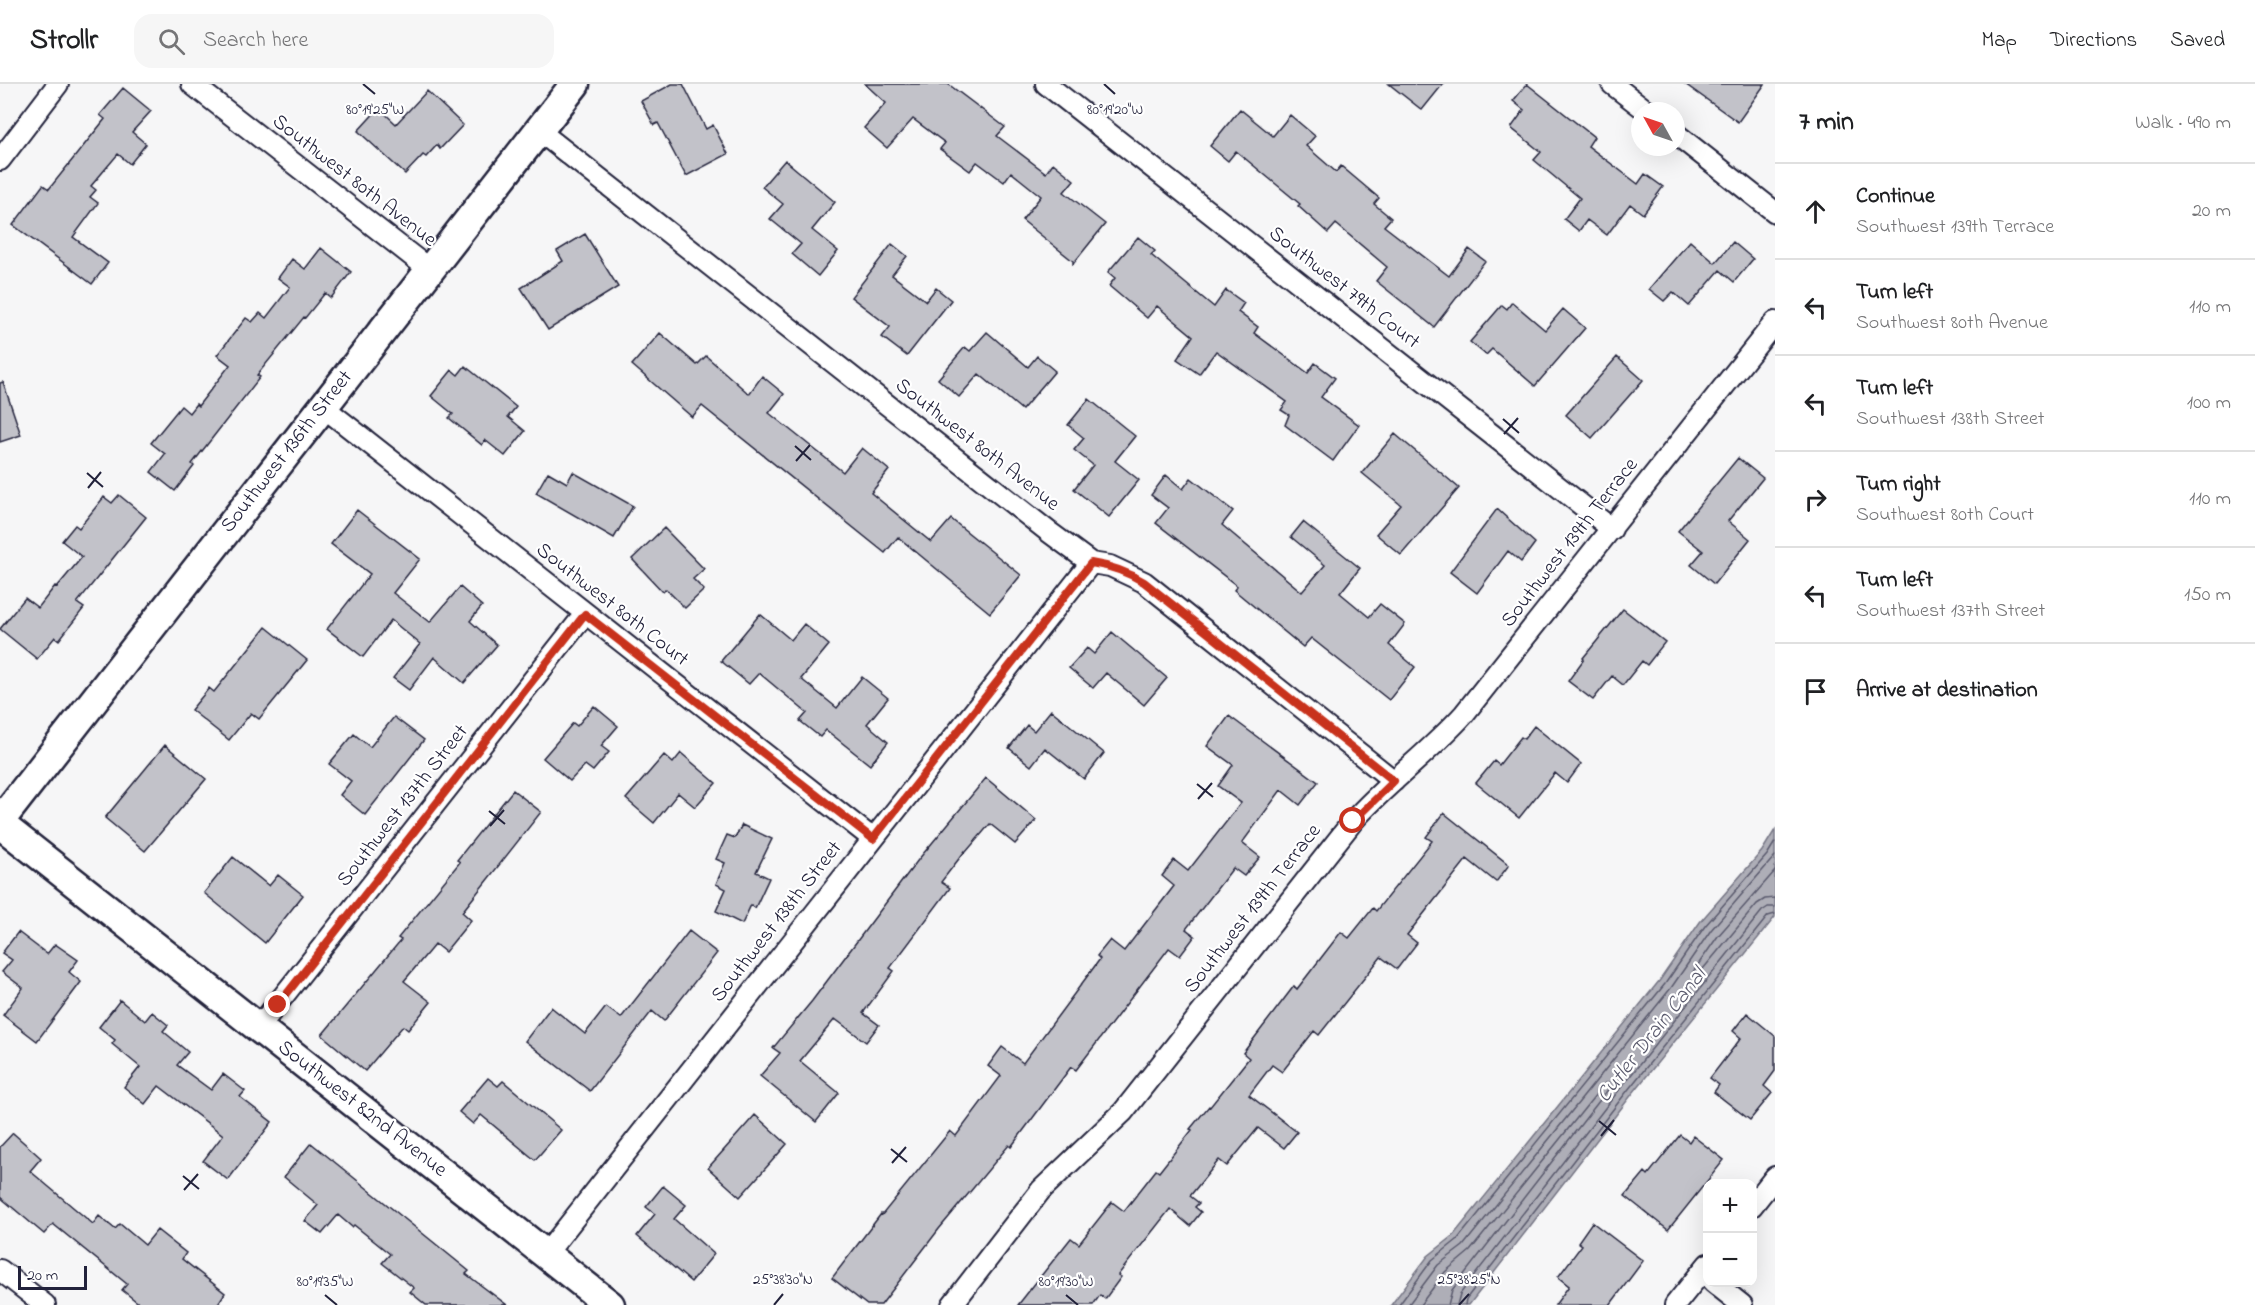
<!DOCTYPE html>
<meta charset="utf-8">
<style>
:root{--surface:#fff;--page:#f6f6f6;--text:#202124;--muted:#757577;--line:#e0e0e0}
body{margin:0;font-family:"Indie Flower",sans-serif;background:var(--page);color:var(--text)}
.controls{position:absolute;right:18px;bottom:18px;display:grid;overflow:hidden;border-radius:12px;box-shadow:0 6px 24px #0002}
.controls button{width:54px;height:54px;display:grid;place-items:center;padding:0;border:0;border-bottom:2px solid var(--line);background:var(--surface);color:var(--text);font:30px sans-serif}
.compass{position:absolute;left:1631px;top:18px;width:54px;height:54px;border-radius:50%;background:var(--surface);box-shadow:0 6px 24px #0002;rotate:310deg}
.scale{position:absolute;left:18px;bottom:15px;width:69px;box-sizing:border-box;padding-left:6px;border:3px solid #22223b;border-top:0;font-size:16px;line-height:21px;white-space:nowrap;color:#22223b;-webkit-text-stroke:4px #fff;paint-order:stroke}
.stop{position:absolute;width:18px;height:18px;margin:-14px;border:4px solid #c8321e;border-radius:50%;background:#fff}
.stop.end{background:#c8321e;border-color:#fff;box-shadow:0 2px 6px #0008}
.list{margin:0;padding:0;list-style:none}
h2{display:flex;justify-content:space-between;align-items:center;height:78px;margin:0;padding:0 24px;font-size:26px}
h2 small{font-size:20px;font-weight:400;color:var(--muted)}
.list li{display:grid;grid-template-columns:39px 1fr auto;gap:18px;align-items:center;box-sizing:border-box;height:96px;padding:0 24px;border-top:2px solid var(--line)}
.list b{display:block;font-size:22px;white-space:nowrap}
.list p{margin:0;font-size:20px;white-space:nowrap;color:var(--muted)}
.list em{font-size:20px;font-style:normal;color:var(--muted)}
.icon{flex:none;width:33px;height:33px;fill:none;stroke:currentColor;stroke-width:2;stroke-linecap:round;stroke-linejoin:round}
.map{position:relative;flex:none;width:1775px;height:1221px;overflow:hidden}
header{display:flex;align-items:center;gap:36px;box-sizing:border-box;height:84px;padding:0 30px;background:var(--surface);border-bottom:2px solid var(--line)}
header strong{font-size:28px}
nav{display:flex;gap:33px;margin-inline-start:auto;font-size:21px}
.search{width:420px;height:54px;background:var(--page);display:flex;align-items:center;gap:15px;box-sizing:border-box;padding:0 21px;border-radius:18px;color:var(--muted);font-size:22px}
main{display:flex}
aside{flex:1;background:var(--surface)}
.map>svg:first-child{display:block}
.water{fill:#aeaeb7;stroke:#767685;stroke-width:1.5}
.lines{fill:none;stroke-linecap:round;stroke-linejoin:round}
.shore{stroke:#5a5a6d;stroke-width:1.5}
.building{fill:#c2c2c9;stroke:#22223b;stroke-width:1.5}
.street-casing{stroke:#22223b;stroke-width:24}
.secondary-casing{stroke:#22223b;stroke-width:33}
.street{stroke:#fff;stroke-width:20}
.secondary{stroke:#fff;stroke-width:28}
.route{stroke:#c8321e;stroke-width:8}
.ticks{fill:none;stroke:#22223b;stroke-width:2}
.labels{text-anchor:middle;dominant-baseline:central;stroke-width:4.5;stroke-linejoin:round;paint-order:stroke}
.street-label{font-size:21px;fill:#22223b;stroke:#fff}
.water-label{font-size:22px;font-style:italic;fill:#5a5a6d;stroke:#fff}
.ticks-label{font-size:15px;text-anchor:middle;fill:#22223b;stroke:#fff;stroke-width:4.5;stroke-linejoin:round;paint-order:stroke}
</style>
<header>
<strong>Strollr</strong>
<div class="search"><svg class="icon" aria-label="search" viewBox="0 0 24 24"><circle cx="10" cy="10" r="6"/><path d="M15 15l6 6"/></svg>Search here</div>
<nav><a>Map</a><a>Directions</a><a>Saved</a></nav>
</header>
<main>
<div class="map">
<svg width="1775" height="1221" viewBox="0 0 1775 1221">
<rect width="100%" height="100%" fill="#f6f6f7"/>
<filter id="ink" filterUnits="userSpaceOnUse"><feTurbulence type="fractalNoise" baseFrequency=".0167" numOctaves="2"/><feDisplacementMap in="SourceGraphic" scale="12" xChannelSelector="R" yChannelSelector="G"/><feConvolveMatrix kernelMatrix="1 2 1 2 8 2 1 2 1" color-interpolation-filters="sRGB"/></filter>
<g filter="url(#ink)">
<path class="water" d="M1775,746v87l-142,176 -164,212h-78l37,-49 24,-19 208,-257 40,-58 62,-71z"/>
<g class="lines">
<path class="shore" d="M1775,787l-57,65 -25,36 1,3h4l59,-71 8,-5 10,-1
M1399,1221l33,-45 25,-20 208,-256 40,-58 62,-71 8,-13
M1408,1221l30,-40 25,-19 208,-258 40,-58 64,-74
M1420,1221l25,-33 25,-21 135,-168h4l1,4 -158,203 -4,15
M1457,1221l3,-11 163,-209 139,-174 6,-4h7
M1465,1221l1,-6 162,-209 140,-174 7,-2"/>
</g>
<path class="building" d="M672,0h11l23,45 7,-4 15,29 -42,22 -28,-53 -4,2 -13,-24z
M865,0h83l57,43 -8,9 49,37 7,-10 21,17 -10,12 41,32 -32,40v-3l-51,-41 19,-24 -30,-24 -7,10 -27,-20 -7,9 -30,-22 5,-6 -32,-24 -26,29 -23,-20 22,-25z
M1389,0h54l-21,26z
M1527,0l67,53 -6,9 50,38 7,-10 18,13 -20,27 -13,-10 -23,31 -20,-15 -8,11 -15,-12 16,-21 -46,-38 7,-8 -30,-24 13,-18 -11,-9z
M1685,0h80l-27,38z
M123,4l28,23 -19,21 14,12 -16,20 -12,-10 -27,32 5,4 -6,7 8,6 -25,34 35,26 -16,21 -79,-59 30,-40 6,4 56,-70 -5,-4z
M427,7l36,34 -23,24 -3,-4 -11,12 -3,-2 -18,19 -47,-43 21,-23 17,16z
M1240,25l33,27 17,-21 25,21 -9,10 30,26 5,-6 38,32 -5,6 17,14 -7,8 65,50 20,-27 16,12 -51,66 -58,-46 11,-14 -51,-43 -8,9 -30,-27 2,-2 -64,-53 -8,10 -18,-15z
M785,76l50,42 -23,28 26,21 -20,25 -26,-22 9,-10 -31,-25 13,-15 -21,-17z
M585,150l33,53 -70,43 -27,-42 42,-27 -6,-10z
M1138,153l17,14 -4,4 63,52 12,-17 18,13 -6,9 20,15 -4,6 54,40 7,-10 20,15 -14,19 38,28 -26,36 -48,-36 4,-10 -8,-5 6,-8 -71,-51 -17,23 -22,-15 16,-23 -36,-30 -10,12 -38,-32 6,-8 -7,-6z
M1690,157l25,22 18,-21 20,17 -19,23 -14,-12 -31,36 -16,-14 -9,9 -15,-12z
M892,160l15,12 -15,19 34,26 10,-13 15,12 -44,56 -25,-19 8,-10 -39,-30z
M321,164l30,24 -20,26 -6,-5 -20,25 -1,-1 -47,58 3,2 -68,87 2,2 -19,25 -24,-19 14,-18 -14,-11 30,-37 8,7 7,-9 2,2 32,-41 -13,-10 29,-37 6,4 8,-9 6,5 24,-31 -12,-9 14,-19 13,10z
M1512,218l33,28 18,-21 22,19 -50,58 -43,-37 -6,6 -16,-13 32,-37 5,4z
M987,248l41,35 9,-11 18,15 -33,39 -43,-36 -20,23 -21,-18 27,-32 5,4z
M660,249l37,32 9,-9 43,38 13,-18 22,18 -15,19 74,59 19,-24 27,22 -18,23 60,49 20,-23 70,56 -31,38 -92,-76 -13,16 -183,-147 -10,11 -60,-52z
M1617,273l26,23 -51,58 -26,-23z
M465,282l51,41 -8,10 17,14 -20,25 -20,-16 -3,5 -33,-27 4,-4 -22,-18 21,-26 6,5z
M3,298l18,53 -21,7v-59z
M1089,315l46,37 -20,25 24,19 -30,37 -35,-28 19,-24 -19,-15 10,-12 -16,-13z
M1395,350l64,54 -58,67 -25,-21 25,-29 -39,-32z
M1738,374l25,20 -35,43 22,18 -36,45 -23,-19 12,-14 -25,-20z
M548,388l19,11 6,-11 60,34 -19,32 -78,-45z
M1166,391l17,14 8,-11 42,33 -11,14 80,67 23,-27 -34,-28 12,-15 57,46 -20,25 29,24 11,-13 25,20 -16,21 26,22 -26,33 -78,-62 -8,9 -69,-57 3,-4 -81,-63 12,-15 -17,-13z
M119,411l27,22 -69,86 7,5 -25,32 -4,-3 -18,22 -37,-30 25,-31 13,10 17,-22 2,1 25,-30 -20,-16 13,-16 4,3 25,-31 8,6z
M1497,425l38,34 -14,19 -13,-11 -31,42 -27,-21z
M357,426l63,49 -27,34 37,29 30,-35 22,19 -12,15 27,24 -33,38 -30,-26 -25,33 -16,-12 27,-34 -29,-24 -28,37 -36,-28 43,-55 -39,-30z
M664,444l40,41 -11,10 11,11 -19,18 -19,-19 -3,3 -31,-33z
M1623,525l42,33 -18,23 -5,-4 -19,24 -11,-9 -19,24 -25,-19 16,-22 -1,-1z
M760,530l31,26 13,-16 25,21 -28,34 36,29 25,-31 26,21 -21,26 21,18 -18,23 -44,-35 -6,7 -20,-16 7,-8 -48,-40 -10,11 -28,-23z
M266,543l41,33 -48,59 -8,-6 -22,27 -38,-30 18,-22 5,4z
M1112,548l55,46 -23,27 -38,-32 -13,15 -24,-20 18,-20 7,6z
M594,622l24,20 -17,20 8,6 -16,19 -8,-6 -15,16 -27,-23 30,-35 4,3z
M1051,626l53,43 -20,26 -39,-31 -14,18 -22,-18 18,-23 7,6z
M1229,632l89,66 -18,23 -19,-15 -39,53 18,14 -16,19 -11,-8 -47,61 9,7 -15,20 -11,-8 -93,122 -5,-3 -60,80 -2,-2 -70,84 -58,76h-14l-35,-27 49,-64 1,1 68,-84 6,5 45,-60 -13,-10 14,-19 21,16 77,-104 -3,-3 13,-16 14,11 50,-65 -12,-10 12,-16 14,11 53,-68 -23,-17 15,-21 -26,-19z
M394,633l30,23 -59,75 -25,-20 11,-14 -22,-17 25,-30 16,13z
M1534,642l47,38 -14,19 -12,-10 -36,45 -43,-35 18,-22 5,4 22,-28 3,2z
M165,661l41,34 -61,72 -40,-33z
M681,669l35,30 -21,24 -17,-14 -24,30 -28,-24 38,-44 9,8z
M986,694l50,42 -21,24 -25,-20 -24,28 -1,-1 -24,31 9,6 -60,80 4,3 -31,42 16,12 -13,17 -31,-23 -35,42 39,32 -23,29 -56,-46 20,-23 -7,-5 39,-47 106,-141z
M513,706l28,22 -79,100 9,8 -26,32 -10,-8 -31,37 27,21 -23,28 -5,-4 -38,45 -43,-36 79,-95 -3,-2 62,-76 -3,-2z
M1444,729l65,52 -13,17 -29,-23 -60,76 10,8 -20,26 -16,-12 -62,78 -5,-4 -32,41 -10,-7 -23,30 48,37 -13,16 -26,-20 -31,38 -8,-6 -29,36 9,7 -4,4 6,5 -11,14 -20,-17 -52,66 3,2 -16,22 -5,-4 -7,10h-75l53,-67 8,6 33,-42 12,9 32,-41 3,2 33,-42 -2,-1 19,-23 1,1 39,-49 -6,-5 51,-67 3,3 44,-57 8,6 24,-30 3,3 56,-70 -6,-4z
M742,741l30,14 -16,33 13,6 -14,30 -4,-3 -9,19 -26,-13 10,-22 -10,-5 9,-21 -9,-4 11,-24 8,3z
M233,773l36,29 9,-11 25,20 -38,48 -61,-50z
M689,847l28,22 -53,68 -12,-10 -62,80 -65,-50 26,-34 34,27 21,-27 15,11z
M18,848l29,22 8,-10 23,16 -9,12 12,10 -44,59 -34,-26 20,-27 -21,-16 10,-12 -10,-7z
M120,916l25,21 7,-9 16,13 -5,6 25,21 -11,13 34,25 12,-16 22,17 -5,6 32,25 -44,58 -25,-19 20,-26 -64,-49 -14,18 -21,-17 16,-20 -28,-23 3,-4 -16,-13z
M1747,929l28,23v35l-11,15 8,7 -22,27 -36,-28 5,-7 -9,-7 31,-40 -8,-7z
M488,994l10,8 5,-5 58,49 -26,30 -54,-45 -8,9 -14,-12z
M755,1031l32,29 -47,53 -32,-29z
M13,1049l28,25 -11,13 63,53 6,-8 16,13 5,-5 25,21 12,-15 29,23 -4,6 43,34 -8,12h-76l-19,-15 5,-6 -74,-60 -9,10 -44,-37v-50z
M1680,1051l9,7 4,-6 31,24 -56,70 -43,-34 20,-24 3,3z
M311,1059l158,128 -3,3 41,31h-81l-16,-13 4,-4 -32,-25 8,-9 -36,-29 -2,2 -14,-12 -16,19 -17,-13 13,-16 -34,-28z
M663,1102l23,19 -12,14 40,35 -23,28 -54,-46 18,-22 -9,-7z
M1592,1138l51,39 -33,44h-55l14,-19 -11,-9 24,-32 -4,-3z"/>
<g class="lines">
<g class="street-casing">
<path id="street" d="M192,0l238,186
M1046,0l566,445
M1612,0l35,27
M538,46l511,402 42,31 19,3 34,16 250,199
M1676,50l99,78
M0,76l58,-76
M322,322l551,433
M259,943l326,-413
M1752,1122l23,-29
M546,1170l545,-691
M0,1186l45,35
M1713,1198l29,23
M952,1221l89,-115 82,-78 230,-291c34,-38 76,-68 111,-107l311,-392
M1675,1221l33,-41"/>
</g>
<g class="secondary-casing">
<path id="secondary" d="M0,737l575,-737
M0,740l610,481"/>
</g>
<use href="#street" class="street"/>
<use href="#secondary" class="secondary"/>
</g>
</g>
<g class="lines" filter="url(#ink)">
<path class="route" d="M278,921l307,-391 288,225 218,-276c20,3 35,8 53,19l250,199 -41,40"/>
</g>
<path class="ticks" d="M363,0l12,10M1104,0l11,10M1503,335l16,14M1504,350l14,-16M795,362l16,14M796,377l14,-16M87,389l16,14M88,404l13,-16M1197,700l16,13M1198,715l14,-16M489,727l16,13M490,742l14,-16M1599,1037l17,14M1601,1052l13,-16M891,1065l16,13M892,1079l14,-16M183,1092l16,13M184,1106l14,-16M325,1211l12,10M1066,1211l12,10M774,1221l9,-11M1459,1221l10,-11"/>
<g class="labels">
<g class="street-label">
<text transform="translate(354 97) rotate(38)">Southwest 80th Avenue</text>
<text transform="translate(1344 204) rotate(38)">Southwest 79th Court</text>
<text transform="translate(977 361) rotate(38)">Southwest 80th Avenue</text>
<text transform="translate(287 368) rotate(-52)">Southwest 136th Street</text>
<text transform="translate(1570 459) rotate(-52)">Southwest 139th Terrace</text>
<text transform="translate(612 521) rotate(38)">Southwest 80th Court</text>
<text transform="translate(403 722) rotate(-52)">Southwest 137th Street</text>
<text transform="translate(1253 825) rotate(-52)">Southwest 139th Terrace</text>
<text transform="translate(777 838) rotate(-52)">Southwest 138th Street</text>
<text transform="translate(362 1025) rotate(38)">Southwest 82nd Avenue</text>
</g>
<g class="water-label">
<text transform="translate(1652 952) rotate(-52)">Cutler Drain Canal</text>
</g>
</g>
<g class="ticks-label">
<text x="375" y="30">80°19'25"W</text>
<text x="1115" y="30">80°19'20"W</text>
<text x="783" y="1200">25°38'30"N</text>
<text x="1469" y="1200">25°38'25"N</text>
<text x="325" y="1202">80°19'35"W</text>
<text x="1066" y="1202">80°19'30"W</text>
</g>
</svg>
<div class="controls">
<button>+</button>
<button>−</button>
</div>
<svg class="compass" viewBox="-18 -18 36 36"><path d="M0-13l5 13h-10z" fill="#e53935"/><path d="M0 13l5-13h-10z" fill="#757577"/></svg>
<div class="scale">20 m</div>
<div class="stop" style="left:1353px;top:737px"></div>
<div class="stop end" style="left:278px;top:921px"></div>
</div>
<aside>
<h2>7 min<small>Walk · 490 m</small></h2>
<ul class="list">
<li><svg class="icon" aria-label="ahead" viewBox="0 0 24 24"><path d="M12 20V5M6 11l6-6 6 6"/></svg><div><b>Continue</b><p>Southwest 139th Terrace</p></div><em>20 m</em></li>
<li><svg class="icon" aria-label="left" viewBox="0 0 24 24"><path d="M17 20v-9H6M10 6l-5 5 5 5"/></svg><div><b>Turn left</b><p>Southwest 80th Avenue</p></div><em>110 m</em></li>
<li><svg class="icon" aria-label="left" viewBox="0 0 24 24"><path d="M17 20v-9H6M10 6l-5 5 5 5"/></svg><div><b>Turn left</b><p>Southwest 138th Street</p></div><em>100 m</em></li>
<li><svg class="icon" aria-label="right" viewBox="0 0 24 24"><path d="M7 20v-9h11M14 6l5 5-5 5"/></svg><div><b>Turn right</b><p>Southwest 80th Court</p></div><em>110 m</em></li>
<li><svg class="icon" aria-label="left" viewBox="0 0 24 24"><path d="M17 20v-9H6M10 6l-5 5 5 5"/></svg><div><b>Turn left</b><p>Southwest 137th Street</p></div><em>150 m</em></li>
<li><svg class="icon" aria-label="arrive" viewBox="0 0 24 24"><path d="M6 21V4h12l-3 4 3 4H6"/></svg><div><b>Arrive at destination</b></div></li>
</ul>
</aside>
</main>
